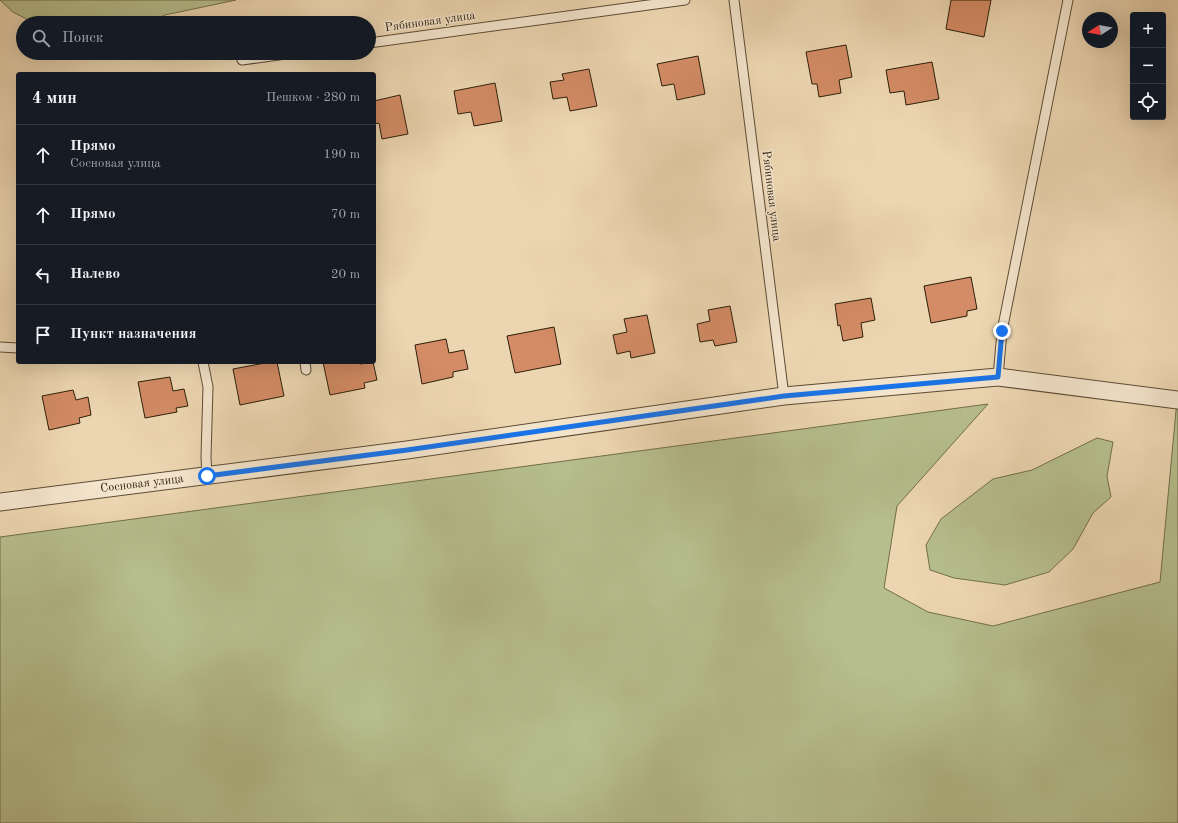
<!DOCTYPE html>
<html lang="ru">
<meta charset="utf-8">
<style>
:root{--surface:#171b24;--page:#242831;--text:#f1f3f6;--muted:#9ea1a6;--line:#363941}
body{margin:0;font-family:"Old Standard TT",serif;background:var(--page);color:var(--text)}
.controls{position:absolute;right:12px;top:12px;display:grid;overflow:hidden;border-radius:4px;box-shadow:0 4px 16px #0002}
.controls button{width:36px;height:36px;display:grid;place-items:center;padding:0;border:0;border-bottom:1px solid var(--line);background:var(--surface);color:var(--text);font:20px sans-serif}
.compass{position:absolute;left:1082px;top:12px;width:36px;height:36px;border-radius:50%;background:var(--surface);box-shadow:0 4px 16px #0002;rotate:259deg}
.stop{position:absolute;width:12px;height:12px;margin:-9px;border:3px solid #1a73e8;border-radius:50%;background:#fff}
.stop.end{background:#1a73e8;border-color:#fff;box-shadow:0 1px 4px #0008}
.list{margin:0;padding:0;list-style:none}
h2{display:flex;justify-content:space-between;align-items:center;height:52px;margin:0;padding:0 16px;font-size:17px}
h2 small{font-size:13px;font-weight:400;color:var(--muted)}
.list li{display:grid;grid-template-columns:26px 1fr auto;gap:12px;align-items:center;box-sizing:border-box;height:60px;padding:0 16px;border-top:1px solid var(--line)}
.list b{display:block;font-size:15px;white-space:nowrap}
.list p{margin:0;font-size:13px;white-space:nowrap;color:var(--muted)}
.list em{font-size:13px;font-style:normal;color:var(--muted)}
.icon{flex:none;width:22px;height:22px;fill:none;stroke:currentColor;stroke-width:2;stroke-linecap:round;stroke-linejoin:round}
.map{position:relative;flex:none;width:1178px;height:823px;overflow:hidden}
.search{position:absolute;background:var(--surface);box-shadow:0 4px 16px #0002;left:16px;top:16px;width:360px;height:44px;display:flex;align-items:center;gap:10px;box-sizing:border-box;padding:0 14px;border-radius:22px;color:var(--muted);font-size:15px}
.panel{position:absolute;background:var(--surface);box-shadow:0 4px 16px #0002;left:16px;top:72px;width:360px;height:292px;border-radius:4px}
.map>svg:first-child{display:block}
.green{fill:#b6be8d;stroke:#726e4c}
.building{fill:#d38c65;stroke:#2d1e0b}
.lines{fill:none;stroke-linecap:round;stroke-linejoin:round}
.lane-casing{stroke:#5d4c34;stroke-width:11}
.street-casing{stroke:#5d4c34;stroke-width:19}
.lane{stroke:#f3e4cc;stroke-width:9}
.street{stroke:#f3e4cc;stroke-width:17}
.route{stroke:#1a73e8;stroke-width:5}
.labels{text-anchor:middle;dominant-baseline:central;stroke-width:3;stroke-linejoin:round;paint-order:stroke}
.street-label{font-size:12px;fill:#2d1e0b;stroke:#f3e4cc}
</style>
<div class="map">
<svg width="1178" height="823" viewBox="0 0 1178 823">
<rect width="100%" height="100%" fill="#ecd6b1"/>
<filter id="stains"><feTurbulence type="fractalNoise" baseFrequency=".005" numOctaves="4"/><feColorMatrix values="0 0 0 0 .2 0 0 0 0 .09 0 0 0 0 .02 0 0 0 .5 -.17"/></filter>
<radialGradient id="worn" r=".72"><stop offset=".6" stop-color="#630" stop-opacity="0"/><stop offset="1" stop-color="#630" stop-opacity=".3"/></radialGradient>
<path class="green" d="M0,0h236l-71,15 -16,8h-115l-21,-11z
M1177,400h1v423h-1178v-286l988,-133 -91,102 -13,82 44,24 65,14 167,-44z
M1097,438l16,4 -6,34 4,21 -18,16 -20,36 -24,23 -44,13 -51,-7 -24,-8 -4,-25 15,-26 52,-40 39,-9z"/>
<path class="building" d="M951,0h40l-7,37 -38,-8z
M846,45l6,32 -13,3 2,13 -22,4 -2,-13h-5l-6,-32z
M698,56l7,38 -28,6 -3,-16 -12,2 -5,-22z
M932,62l7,37 -33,6 -2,-14 -14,2 -4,-23z
M589,69l8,37 -27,5 -3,-14 -14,2 -3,-17 14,-2 -2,-6z
M495,83l7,38 -28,5 -3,-14 -13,2 -4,-23z
M400,95l8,39 -26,5 -3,-16 -5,1v-23z
M971,277l6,32 -10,2v5l-36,7 -7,-37z
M871,298l4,22 -14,3 2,14 -20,4 -3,-16 -2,1 -3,-22z
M730,306l7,36 -22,4 -2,-6 -13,2 -3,-18 13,-3 -2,-11z
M647,315l8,38 -24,5 -1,-7 -13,3 -4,-19 14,-3 -3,-13z
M554,327l7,37 -46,9 -8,-37z
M446,339l3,14 15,-3 4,19 -15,3v5l-31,7 -7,-39z
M270,362h7l7,34 -44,9 -7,-36z
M323,362h37v2l13,-2 4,18 -13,3 1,5 -35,7z
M170,377l3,14 11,-2 4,17 -12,2 1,4 -32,6 -7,-36z
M73,390l3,10 12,-3 3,18 -12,3 1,5 -31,7 -7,-34z"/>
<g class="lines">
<g class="lane-casing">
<path id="lane" d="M734,0l50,396
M369,43l316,-43
M242,60l51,-7
M0,347l18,1
M203,362l5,25 -2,70 1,19
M305,362l1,8
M998,377l4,-46 66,-331"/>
</g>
<g class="street-casing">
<path id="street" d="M0,502l407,-52 377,-54 214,-19 180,23"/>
</g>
<use href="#lane" class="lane"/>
<use href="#street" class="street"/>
</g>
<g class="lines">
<path class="route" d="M207,476l200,-26 377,-54 214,-19 4,-46"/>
</g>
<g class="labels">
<g class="street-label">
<text transform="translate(430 22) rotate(-8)">Рябиновая улица</text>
<text transform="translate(771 196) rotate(83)">Рябиновая улица</text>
<text transform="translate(142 484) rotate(-7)">Сосновая улица</text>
</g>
</g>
<rect width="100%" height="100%" filter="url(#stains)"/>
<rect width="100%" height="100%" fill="url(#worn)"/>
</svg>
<div class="controls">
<button>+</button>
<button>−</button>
<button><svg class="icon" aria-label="locate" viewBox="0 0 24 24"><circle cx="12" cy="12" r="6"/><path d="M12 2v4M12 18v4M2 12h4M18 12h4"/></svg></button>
</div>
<svg class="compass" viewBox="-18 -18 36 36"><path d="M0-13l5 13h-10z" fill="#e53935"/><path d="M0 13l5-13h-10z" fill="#9ea1a6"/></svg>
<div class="stop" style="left:207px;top:476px"></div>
<div class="stop end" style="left:1002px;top:331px"></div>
<div class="search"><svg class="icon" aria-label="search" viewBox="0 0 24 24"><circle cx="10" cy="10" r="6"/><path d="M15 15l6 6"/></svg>Поиск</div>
<section class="panel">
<h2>4 мин<small>Пешком · 280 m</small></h2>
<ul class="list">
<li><svg class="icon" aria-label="ahead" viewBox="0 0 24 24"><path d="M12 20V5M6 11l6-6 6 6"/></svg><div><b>Прямо</b><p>Сосновая улица</p></div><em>190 m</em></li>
<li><svg class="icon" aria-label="ahead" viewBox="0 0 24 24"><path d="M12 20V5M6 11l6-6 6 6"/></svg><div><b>Прямо</b></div><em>70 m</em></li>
<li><svg class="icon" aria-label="left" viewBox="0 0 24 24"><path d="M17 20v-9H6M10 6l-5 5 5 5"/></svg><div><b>Налево</b></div><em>20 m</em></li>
<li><svg class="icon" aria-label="arrive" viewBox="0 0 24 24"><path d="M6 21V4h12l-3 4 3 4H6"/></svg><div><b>Пункт назначения</b></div></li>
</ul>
</section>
</div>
